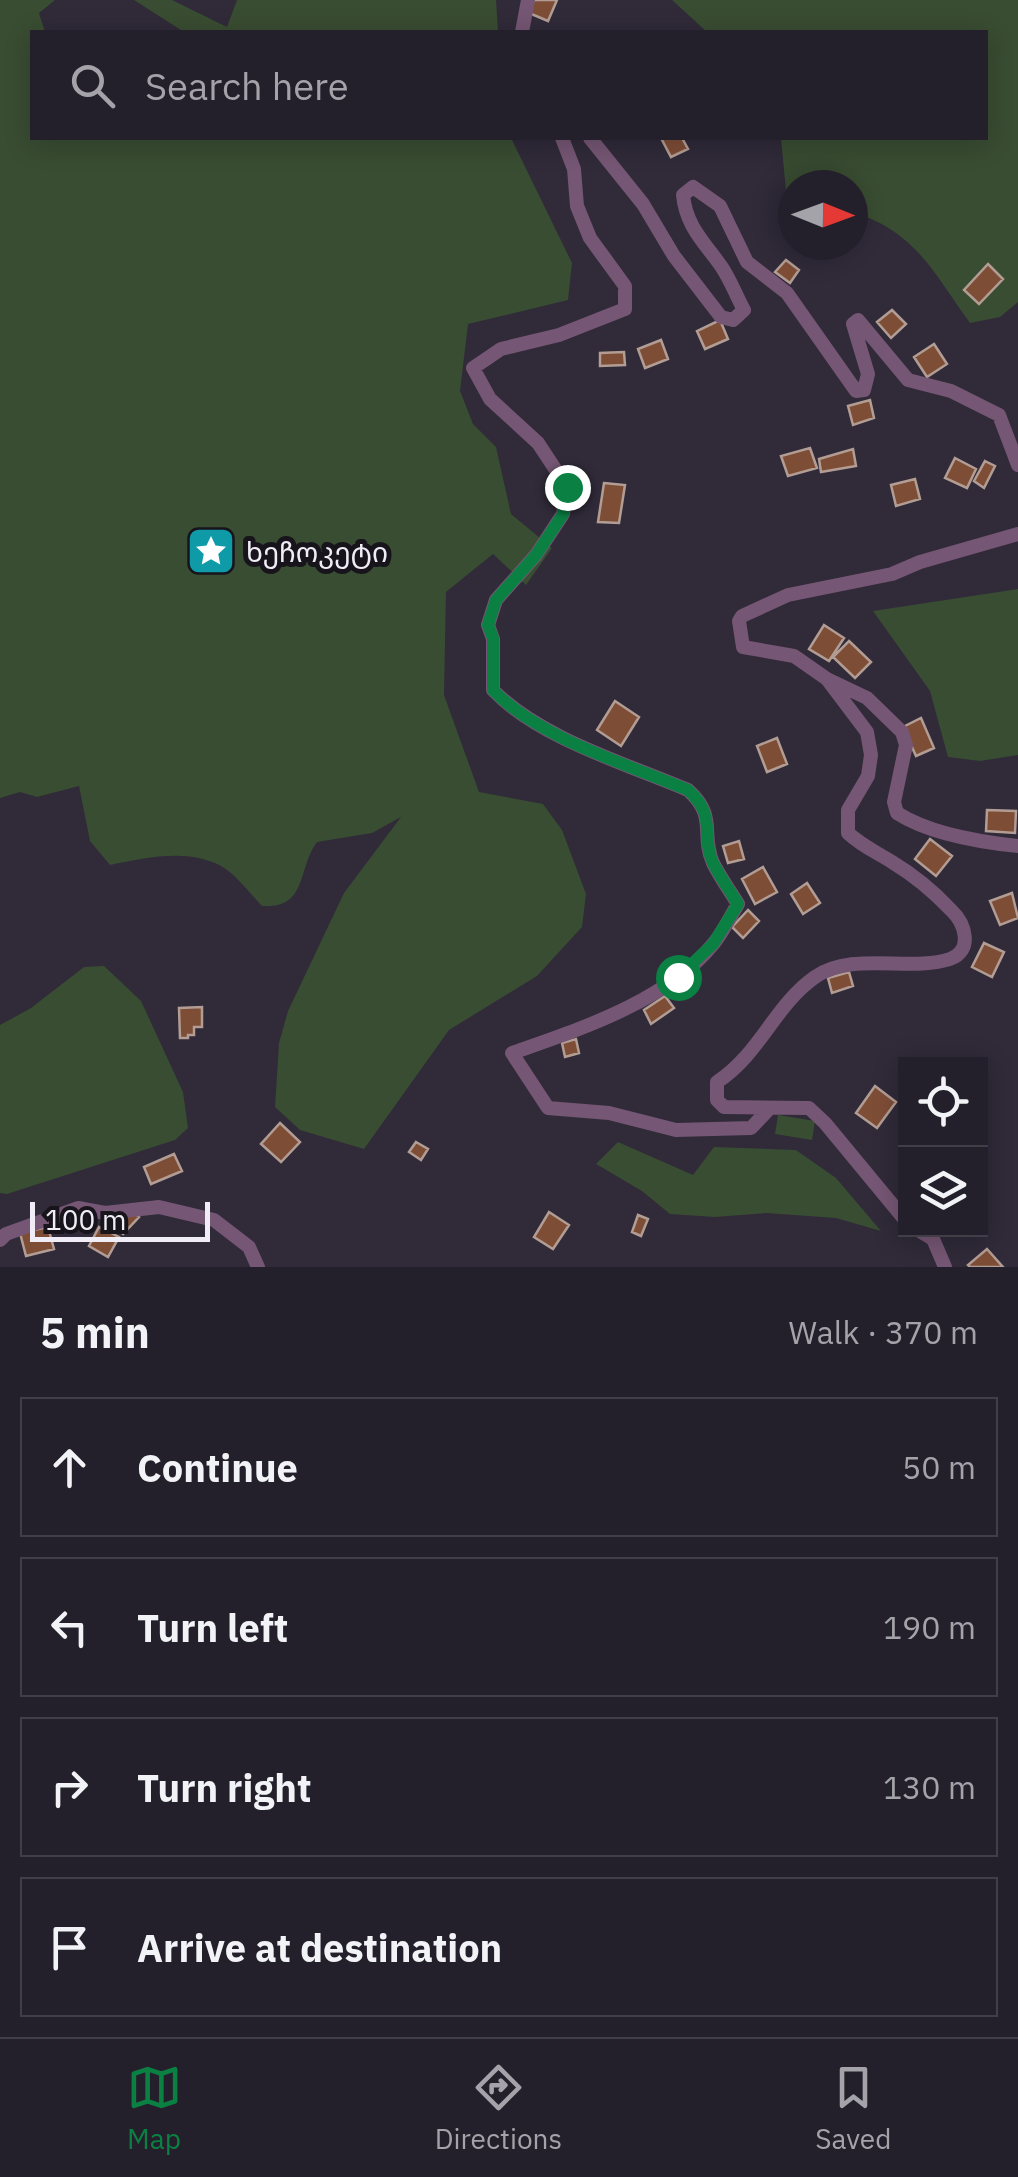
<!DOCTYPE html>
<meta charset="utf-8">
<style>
:root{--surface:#24202b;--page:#2c2833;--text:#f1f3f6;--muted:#a3a3a9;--line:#413e47;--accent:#0b8043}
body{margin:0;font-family:"IBM Plex Sans","Noto Sans Georgian",sans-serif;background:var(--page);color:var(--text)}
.controls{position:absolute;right:30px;bottom:30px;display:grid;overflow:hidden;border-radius:0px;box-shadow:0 5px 25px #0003}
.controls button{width:90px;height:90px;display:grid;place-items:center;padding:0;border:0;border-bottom:2px solid var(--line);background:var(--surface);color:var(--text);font:50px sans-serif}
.compass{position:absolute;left:778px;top:170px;width:90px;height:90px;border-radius:50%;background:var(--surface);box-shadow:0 5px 25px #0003;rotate:91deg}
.scale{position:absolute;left:30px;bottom:25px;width:180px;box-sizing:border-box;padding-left:10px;border:5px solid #f1edf7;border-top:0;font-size:28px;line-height:35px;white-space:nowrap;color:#f1edf7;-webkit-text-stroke:8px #17141b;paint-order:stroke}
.stop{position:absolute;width:30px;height:30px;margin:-22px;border:8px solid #0b8043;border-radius:50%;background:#fff}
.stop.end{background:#0b8043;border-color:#fff;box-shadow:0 2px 10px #0008}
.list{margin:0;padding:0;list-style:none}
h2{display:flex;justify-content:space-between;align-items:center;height:130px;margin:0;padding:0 40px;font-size:42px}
h2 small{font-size:32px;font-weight:400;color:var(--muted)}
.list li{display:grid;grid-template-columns:65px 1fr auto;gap:30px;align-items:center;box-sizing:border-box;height:140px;margin:0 20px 20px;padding:0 20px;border:2px solid var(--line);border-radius:0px}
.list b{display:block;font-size:38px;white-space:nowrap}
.list em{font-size:32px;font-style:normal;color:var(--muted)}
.icon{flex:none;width:55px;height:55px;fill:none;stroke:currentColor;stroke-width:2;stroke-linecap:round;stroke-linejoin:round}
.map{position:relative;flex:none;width:1018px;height:1267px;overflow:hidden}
.search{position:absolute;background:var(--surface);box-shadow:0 5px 25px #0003;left:30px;right:30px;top:30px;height:110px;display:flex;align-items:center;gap:25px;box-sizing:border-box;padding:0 35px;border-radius:0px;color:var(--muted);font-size:38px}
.sheet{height:770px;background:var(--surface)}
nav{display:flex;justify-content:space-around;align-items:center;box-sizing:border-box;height:140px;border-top:2px solid var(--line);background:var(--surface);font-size:28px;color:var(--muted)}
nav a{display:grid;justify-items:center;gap:5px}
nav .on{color:var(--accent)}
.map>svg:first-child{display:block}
.green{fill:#394d32}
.building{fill:#7e4d36;stroke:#b29d94;stroke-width:2.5}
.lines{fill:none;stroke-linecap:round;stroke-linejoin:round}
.minor{stroke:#755674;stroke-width:14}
.route{stroke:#0b8043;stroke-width:12}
.labels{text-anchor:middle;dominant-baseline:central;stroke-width:10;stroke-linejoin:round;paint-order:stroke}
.poi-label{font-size:28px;fill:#f1edf7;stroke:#17141b;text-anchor:start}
</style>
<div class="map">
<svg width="1018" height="1267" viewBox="0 0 1018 1267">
<rect width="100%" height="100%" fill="#302a39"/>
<path class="green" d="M0,0h55l-16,13 6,19h-13v106h479l61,125 -4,37 -100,24 -8,67 13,33 23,23 15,67 41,34 -26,37 -33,-31 -47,38 -2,103 35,97 64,12 19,26 24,64 -4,33 -45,49 -88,54 -85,119 -64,-19 -25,-23 4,-64 9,-32 56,-118 57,-76 -29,16 -55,9c-20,27 -9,67 -55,64 -12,-12 -26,-32 -41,-40 -34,-18 -75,-8 -111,-1l-20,-24 -11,-55 -42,11 -17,-5 -20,6z
M134,0h38l55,27 10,-27h259l2,32h-314z
M672,0h346v302l-18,15 -30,6c-38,-52 -53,-90 -117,-111v-27h-60v8l-7,-2 -5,-53h205v-106h-279z
M1018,589v166l-38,6 -32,-4 -18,-66 -57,-80z
M104,966l37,35 42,91 5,36 -13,12 -168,54 -7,-1v-168l31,-17 53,-41z
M778,1115l37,6 -3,19 -37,-6z
M618,1142l75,33 21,-28 82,3 40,28 45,53 -45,-13 -70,-5 -51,4 -45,-3 -28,-23 -46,-27z"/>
<path class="building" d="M534,0h23l-9,21 -19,-8z
M661,138h21l6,11 -17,8z
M786,260l13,10 -9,13 -15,-11z
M988,264l15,15 -24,25 -15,-14z
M892,310l14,14 -15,14 -14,-16z
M720,320l8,19 -23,10 -8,-18z
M661,340l7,19 -23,9 -7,-19z
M934,344l13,20 -20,13 -13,-20z
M624,352l1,13 -25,1v-13z
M870,400l4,18 -21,7 -5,-19z
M810,448l7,20 -29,8 -7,-20z
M853,449l3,17 -35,6 -2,-13z
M955,458l21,11 -9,19 -22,-10z
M985,461l10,5 -11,22 -10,-7z
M915,479l5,20 -24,7 -5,-21z
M604,483l21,2 -6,38 -21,-1z
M824,625l20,13 -15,23 -20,-12z
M849,641l22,21 -16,16 -22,-21z
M615,701l24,16 -18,29 -24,-16z
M921,718l13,30 -18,8 -13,-29z
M777,738l10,26 -20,8 -10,-26z
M987,810l29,1 -1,22 -29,-2z
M930,839l22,17 -16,20 -21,-17z
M739,841l5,18 -16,4 -5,-17z
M763,867l14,25 -22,12 -13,-25z
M807,883l13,20 -17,11 -12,-20z
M1012,893l6,25 -18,7 -10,-24z
M748,910l11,11 -16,17 -11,-11z
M984,943l20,9 -12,25 -20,-10z
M849,972l4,14 -21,7 -4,-15z
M665,996l9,12 -23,16 -7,-14z
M202,1007v20h-8v8h-6v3h-8l-1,-30z
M576,1039l3,14 -14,4 -3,-14z
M875,1086l21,16 -19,26 -21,-15z
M280,1123l20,19 -19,20 -20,-18z
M416,1142l12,7 -7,11 -12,-8z
M174,1154l8,17 -31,13 -7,-17z
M132,1211l7,6 -16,17 -7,-6z
M549,1212l20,13 -16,24 -19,-12z
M638,1215l10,4 -7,17 -9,-4z
M48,1227l6,22 -28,7 -6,-23z
M99,1227l20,10 -11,20 -19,-11z
M987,1249l16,18h-33l-2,-2z"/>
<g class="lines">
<path class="minor" d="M522,32l6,-32
M562,138l12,31 3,37 13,32 35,48v23l-66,26 -58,14 -28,19 17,31 48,44 29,44 -4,27 -27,41 -40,45 -8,25 5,14v51c46,48 134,74 195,100 30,27 12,43 25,73 7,14 17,28 25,41 -8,13 -15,28 -24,39 -48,59 -134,86 -202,110l36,55 61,5 67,17 75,-2 19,-20
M590,138l53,66 31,52 47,61 12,3 11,-10c-8,-15 -14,-31 -23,-44 -17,-24 -35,-40 -38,-71l10,-8 27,19 27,56 40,31 69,98 8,-1 4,-16 -15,-50 5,-4
M858,320l50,60 43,11 48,24 19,50
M1018,534l-98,28 -28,12 -104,21 -46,21 -3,5 4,26 51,9 33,23 40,19 35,34 4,13 -12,57 3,11c33,21 82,29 121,33
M827,679l40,53 4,23 -3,21 -20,34v23c14,13 28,19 44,29 20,12 43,31 59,48 15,14 22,41 -1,49 -40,13 -98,-8 -135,18 -41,29 -55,77 -98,105v18l7,7 85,1 16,15 81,98
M918,1230l15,9 12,28
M0,1240l6,-6 72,-26 27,5 54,-6 55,13 35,27 9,20"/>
</g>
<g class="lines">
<path class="route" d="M567,487l-4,27 -27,41 -40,45 -8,25 5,13v52c45,48 134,74 195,100 30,27 12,44 25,73 7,14 17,28 25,41l-25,40 -35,33"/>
</g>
<defs>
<g id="sight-square" transform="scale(2.5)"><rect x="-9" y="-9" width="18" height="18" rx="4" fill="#0f9aa8" stroke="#17141b"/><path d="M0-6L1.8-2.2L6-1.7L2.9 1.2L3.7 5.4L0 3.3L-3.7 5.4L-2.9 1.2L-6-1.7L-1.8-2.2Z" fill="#fff"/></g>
</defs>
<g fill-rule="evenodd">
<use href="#sight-square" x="211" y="551"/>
</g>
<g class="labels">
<g class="poi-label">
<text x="246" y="551">ხეჩოკეტი</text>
</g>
</g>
</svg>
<div class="controls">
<button><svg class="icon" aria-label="locate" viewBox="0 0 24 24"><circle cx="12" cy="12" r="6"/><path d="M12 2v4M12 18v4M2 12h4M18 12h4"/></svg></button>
<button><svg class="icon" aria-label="layers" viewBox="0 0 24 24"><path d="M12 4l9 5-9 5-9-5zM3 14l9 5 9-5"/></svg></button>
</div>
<svg class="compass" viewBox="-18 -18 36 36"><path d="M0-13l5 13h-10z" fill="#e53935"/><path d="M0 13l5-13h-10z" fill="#a3a3a9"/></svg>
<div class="scale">100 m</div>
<div class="stop" style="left:678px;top:977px"></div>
<div class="stop end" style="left:567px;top:487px"></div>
<div class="search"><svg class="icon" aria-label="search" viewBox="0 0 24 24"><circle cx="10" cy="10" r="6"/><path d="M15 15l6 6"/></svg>Search here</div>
</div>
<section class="sheet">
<h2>5 min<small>Walk · 370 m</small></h2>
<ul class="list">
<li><svg class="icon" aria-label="ahead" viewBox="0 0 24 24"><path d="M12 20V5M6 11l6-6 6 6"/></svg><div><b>Continue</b></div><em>50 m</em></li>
<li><svg class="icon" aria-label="left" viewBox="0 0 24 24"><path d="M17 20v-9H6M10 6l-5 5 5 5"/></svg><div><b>Turn left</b></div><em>190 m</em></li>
<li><svg class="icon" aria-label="right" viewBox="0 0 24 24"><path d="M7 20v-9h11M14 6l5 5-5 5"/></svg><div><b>Turn right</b></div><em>130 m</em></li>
<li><svg class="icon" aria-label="arrive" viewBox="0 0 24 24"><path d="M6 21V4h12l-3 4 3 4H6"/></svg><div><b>Arrive at destination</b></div></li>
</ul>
</section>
<nav>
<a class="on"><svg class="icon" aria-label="map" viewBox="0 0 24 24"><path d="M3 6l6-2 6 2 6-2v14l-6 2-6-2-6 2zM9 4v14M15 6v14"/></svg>Map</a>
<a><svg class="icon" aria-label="directions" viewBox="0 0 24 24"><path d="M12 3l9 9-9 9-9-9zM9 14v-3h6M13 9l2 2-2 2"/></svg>Directions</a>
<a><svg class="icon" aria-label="saved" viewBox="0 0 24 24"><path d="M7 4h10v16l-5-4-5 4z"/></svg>Saved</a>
</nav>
